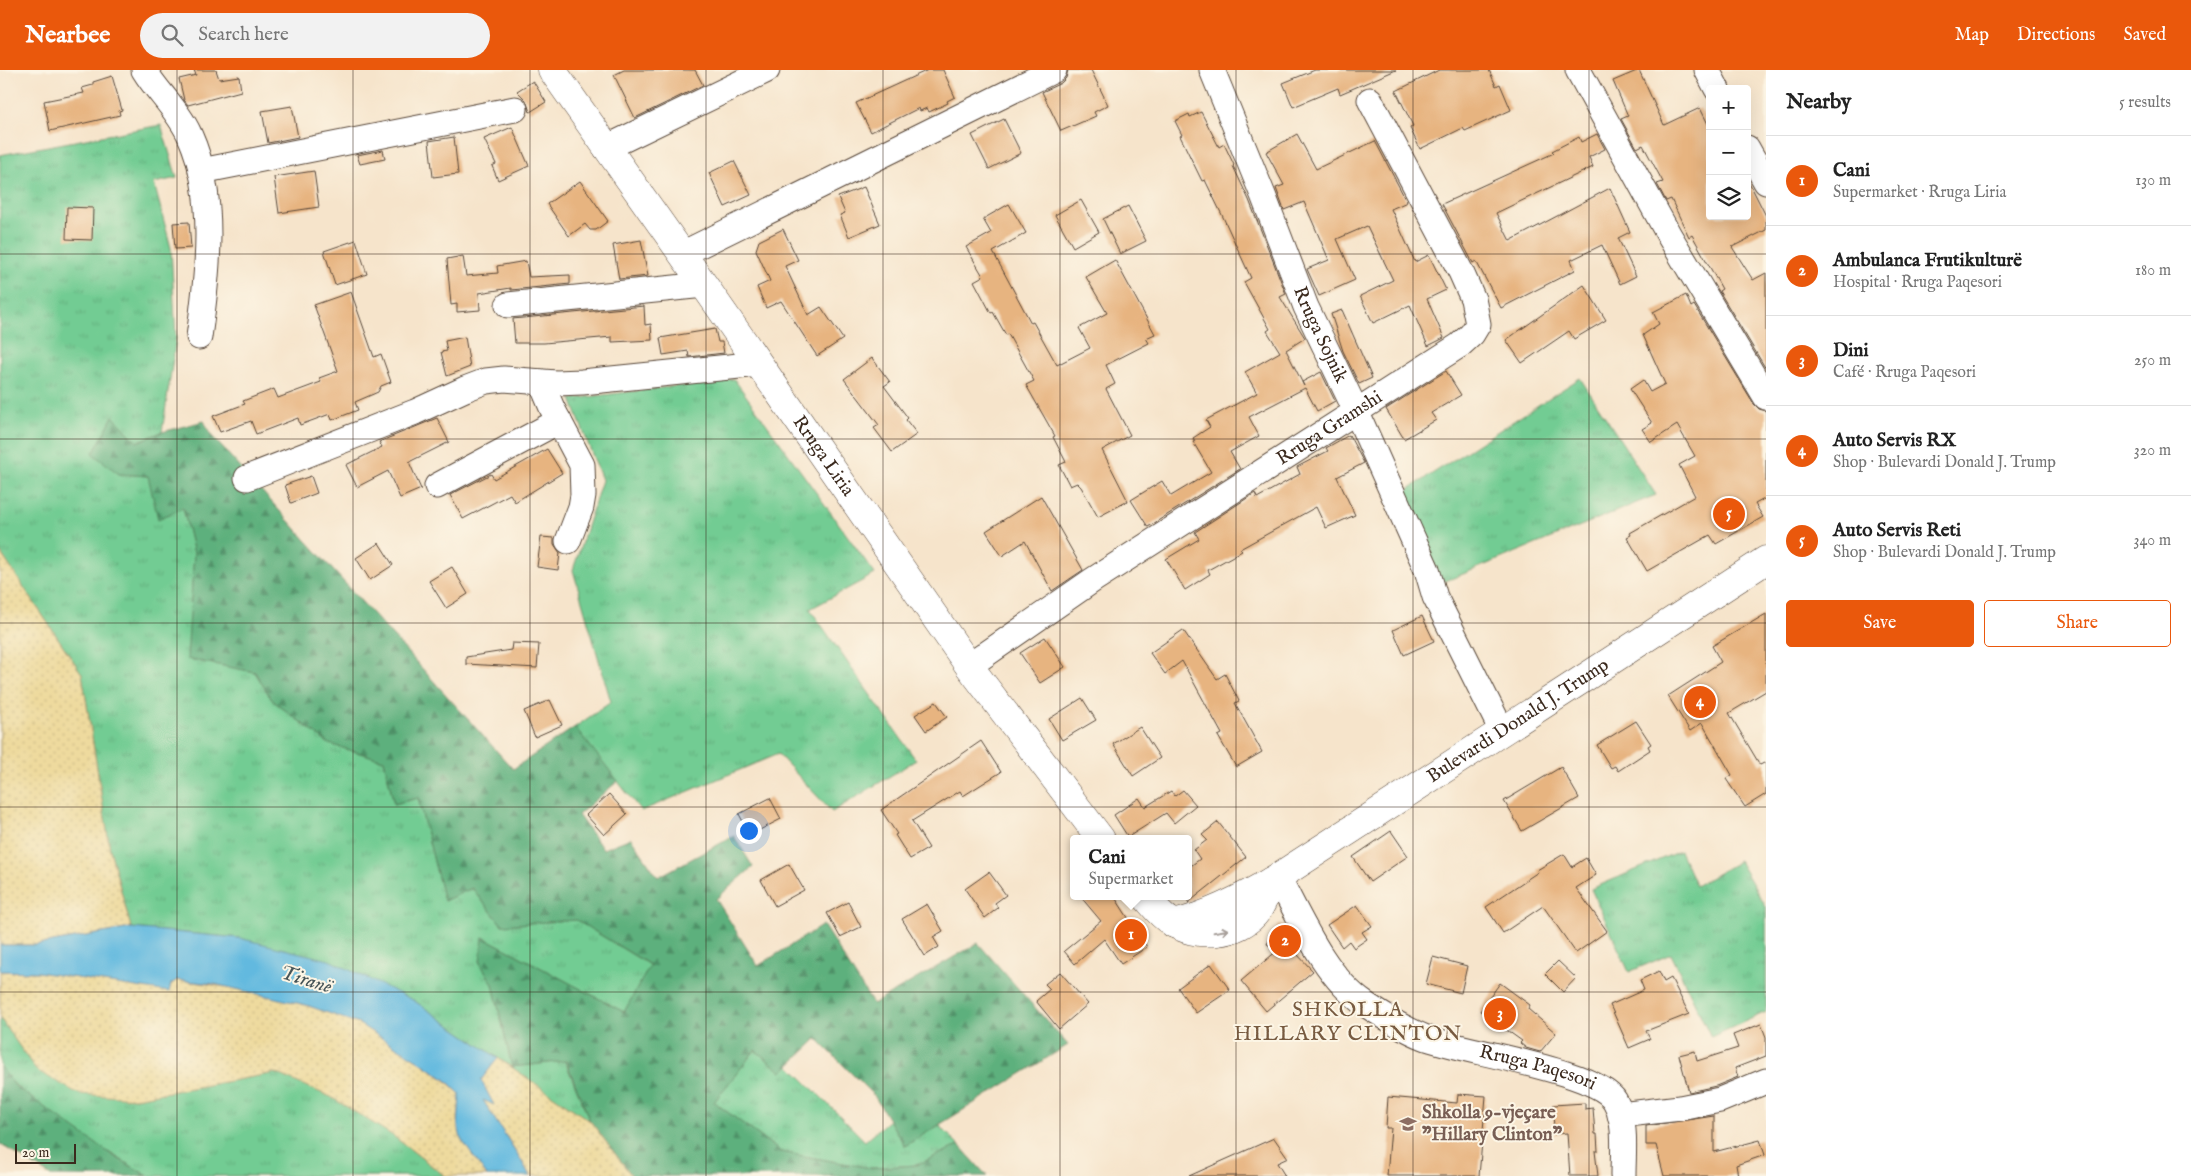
<!DOCTYPE html>
<meta charset="utf-8">
<style>
:root{--surface:#fff;--page:#f2f2f2;--text:#222;--muted:#767676;--line:#e0e0e0;--accent:#ea580c}
body{margin:0;font-family:"IM FELL English",serif;background:var(--page);color:var(--text)}
.controls{position:absolute;right:15px;top:15px;display:grid;overflow:hidden;border-radius:5px;box-shadow:0 5px 20px #0002}
.controls button{width:45px;height:45px;display:grid;place-items:center;padding:0;border:0;border-bottom:1px solid var(--line);background:var(--surface);color:var(--text);font:25px sans-serif}
.scale{position:absolute;left:15px;bottom:12px;width:61px;box-sizing:border-box;padding-left:5px;border:2px solid #3b2a1e;border-top:0;font-size:14px;line-height:18px;white-space:nowrap;color:#3b2a1e;-webkit-text-stroke:4px #fcf5e5;paint-order:stroke}
.you{position:absolute;left:748px;top:760px;width:18px;height:18px;margin:-12px;border:4px solid #fff;border-radius:50%;background:#1a73e8;box-shadow:0 0 0 8px #1a73e833}
.badge{display:grid;place-items:center;width:32px;height:32px;border-radius:50%;background:var(--accent);color:#fff;font-size:16px;font-weight:700}
.pin{position:absolute;translate:-50% -50%;border:2px solid #fff;box-shadow:0 1px 5px #0006}
.popup{position:absolute;left:1070px;top:765px;width:122px;height:65px;box-sizing:border-box;display:grid;place-content:center;border-radius:5px;background:var(--surface);filter:drop-shadow(0 1px 4px #0005);font-size:16px;white-space:nowrap;color:var(--muted)}
.popup b{font-size:19px;color:var(--text)}
.popup::after{content:'';position:absolute;left:50%;top:100%;margin-left:-10px;border:10px solid transparent;border-top-color:var(--surface)}
.list{margin:0;padding:0;list-style:none}
h2{display:flex;justify-content:space-between;align-items:center;height:65px;margin:0;padding:0 20px;font-size:21px}
h2 small{font-size:16px;font-weight:400;color:var(--muted)}
.list li{display:grid;grid-template-columns:32px 1fr auto;gap:15px;align-items:center;box-sizing:border-box;height:90px;padding:0 20px;border-top:1px solid var(--line)}
.list b{display:block;font-size:19px;white-space:nowrap}
.list p{margin:0;font-size:16px;white-space:nowrap;color:var(--muted)}
.list em{font-size:16px;font-style:normal;color:var(--muted)}
.actions{display:flex;gap:10px;padding:15px 20px}
.actions a{flex:1;padding:11px 0;border:1px solid var(--accent);border-radius:5px;text-align:center;font-size:18px;color:var(--accent)}
.actions .main{background:var(--accent);color:#fff}
.icon{flex:none;width:28px;height:28px;fill:none;stroke:currentColor;stroke-width:2;stroke-linecap:round;stroke-linejoin:round}
.map{position:relative;flex:none;width:1766px;height:1106px;overflow:hidden}
header{display:flex;align-items:center;gap:30px;box-sizing:border-box;height:70px;padding:0 25px;background:var(--accent);color:#fff}
header strong{font-size:24px}
nav{display:flex;gap:28px;margin-inline-start:auto;font-size:18px}
.search{width:350px;height:45px;background:var(--page);display:flex;align-items:center;gap:12px;box-sizing:border-box;padding:0 18px;border-radius:28px;color:var(--muted);font-size:19px}
main{display:flex}
aside{flex:1;background:var(--surface)}
.map>svg:first-child{display:block}
.grass{fill:url(#grass-tufts);stroke:#567b58}
.forest{fill:url(#forest-firs);stroke:#4c6d4e}
.sand{fill:url(#sand-dots);stroke:#94825e}
.water{fill:#62b9df;stroke:#4e727e}
.building{fill:#e7b480}
.lines{fill:none;stroke-linecap:round;stroke-linejoin:round}
.minor-casing{stroke:#574638;stroke-width:27}
.major-casing{stroke:#574638;stroke-width:29}
.minor{stroke:#fff;stroke-width:25}
.major{stroke:#fff;stroke-width:28}
.oneway{stroke:#a79f9a}
.grid{fill:none;stroke:#3b2a1e;stroke-width:1;stroke-opacity:0.55}
.labels{text-anchor:middle;dominant-baseline:central;stroke-width:4;stroke-linejoin:round;paint-order:stroke}
.street-label{font-size:19px;fill:#3b2a1e;stroke:#fcf5e5}
.education-label{font-size:19px;font-weight:bold;fill:#785e54;stroke:#fcf5e5;text-anchor:start}
.water-label{font-size:20px;font-style:italic;fill:#475558;stroke:#fcf5e5}
.quarter-label{font-size:21px;letter-spacing:1px;fill:#775a40;stroke:#fcf5e5}
</style>
<header>
<strong>Nearbee</strong>
<div class="search"><svg class="icon" aria-label="search" viewBox="0 0 24 24"><circle cx="10" cy="10" r="6"/><path d="M15 15l6 6"/></svg>Search here</div>
<nav><a>Map</a><a>Directions</a><a>Saved</a></nav>
</header>
<main>
<div class="map">
<svg width="1766" height="1106" viewBox="0 0 1766 1106">
<defs>
<pattern id="grass-tufts" width="24" height="20" patternUnits="userSpaceOnUse" patternTransform="scale(1.25)"><rect width="24" height="20" fill="#72cc93"/><path d="M3 7l-1-3M5 7V3M7 7l1-3M15 17l-1-3M17 17v-4M19 17l1-3" fill="none" stroke="#64af7e"/></pattern>
<pattern id="forest-firs" width="22" height="20" patternUnits="userSpaceOnUse" patternTransform="scale(1.25)"><rect width="22" height="20" fill="#5db07d"/><path d="M5 1l3.5 6h-7zM16 11l3.5 6h-7z" fill="#4e8f66"/></pattern>
<pattern id="sand-dots" width="8" height="8" patternUnits="userSpaceOnUse" patternTransform="scale(1.25)"><rect width="8" height="8" fill="#eeda9e"/><path d="M2 2h.1M6 6h.1" fill="none" stroke="#cdbb88" stroke-width="1.8" stroke-linecap="round"/></pattern>
</defs>
<rect width="100%" height="100%" fill="#fcf5e5"/>
<filter id="ink" filterUnits="userSpaceOnUse"><feTurbulence type="fractalNoise" baseFrequency=".02" numOctaves="2"/><feDisplacementMap in="SourceGraphic" scale="10" xChannelSelector="R" yChannelSelector="G"/><feConvolveMatrix kernelMatrix="1 2 1 2 8 2 1 2 1" color-interpolation-filters="sRGB"/></filter>
<filter id="wash" filterUnits="userSpaceOnUse"><feTurbulence type="fractalNoise" baseFrequency=".0096" numOctaves="4" result="noise"/><feDisplacementMap in="SourceGraphic" scale="20" xChannelSelector="R" yChannelSelector="G"/><feGaussianBlur stdDeviation="1.12" result="paint"/><feColorMatrix in="noise" values="0 0 0 0 0 0 0 0 0 0 0 0 0 0 0 0 0 1.4 0 .05"/><feComposite in="paint" operator="in"/></filter>
<g filter="url(#wash)">
<rect width="100%" height="100%" fill="#f6e4cb"/>
<path class="grass" d="M161,55l16,53 -23,5 17,65 5,91 -14,93 -25,10 -18,32 29,2 35,32 11,45 -6,106 67,13 17,28 57,44 55,16 10,44 24,-6 26,103 28,-13 30,37 74,-5 75,46 -27,46 -141,-75 -3,26 13,21 19,83 53,-6 25,60 -177,-121 -174,-62 -108,-10 -21,-78 -28,-176 -82,-122v-397z
M1580,308l76,117 -215,88 -37,-91z
M734,309l141,195 -65,35 106,151 -84,52 -54,-58 -137,57 -66,-84 36,-25 -38,-132 29,-90 -31,-81z
M1680,781l16,35 43,-25 27,46v105l-55,25 -40,-83 -42,18 -38,-83z
M0,948l36,52 99,28 140,-25 56,23 61,39 53,41h-297c-27,-16 -142,-84 -148,-112 0,-13 0,-31 0,-46z
M755,980l27,22 7,-7 76,76 24,-21 16,26 34,-21 20,20 -42,20 -46,3 -90,-16 -67,-50z"/>
<path class="forest" d="M113,346l24,26 25,-10 42,-11 7,14 302,334 62,-42 43,54 -40,34 25,34 28,-11 27,39 76,-41 19,31 -37,32 42,67 65,-41 50,79 105,-61 90,102 -163,101 -30,-49 -58,-58 -35,33 -27,-22 -41,52 67,50 90,16 46,-3 42,-20 28,31h-355l-42,-55 -24,-60 -54,6 -19,-83 -13,-21 3,-26 141,75 26,-47 -74,-45 -74,5 -30,-37 -28,13 -26,-103 -24,6 -10,-44 -55,-16 -57,-44 -17,-28 -68,-13 7,-106 -11,-45 -25,11 -10,-43 -29,-2 -26,-20z
M0,996l16,21 96,68 36,21h-97l-51,-32z"/>
<path class="sand" d="M0,482l82,122 28,176 21,78 -95,17h-36z
M0,901l38,1 131,19 2,-7 6,-4c60,7 124,20 180,43 11,4 20,12 30,18 26,16 51,31 73,53l-2,32 29,50h-42l-53,-41 -61,-38 -56,-24 -140,25 -56,-4 -43,-24 -36,-52z
M498,988l92,63 42,55h-102c-14,-28 -33,-51 -48,-77l11,5 -12,-24z"/>
<path class="water" d="M131,858l108,10 90,22 84,40 85,58 -17,22 13,25 -11,-5c15,26 33,49 47,76h-43l-26,-37 -3,-13 2,-32 -14,-14 -27,-19 -60,-37 -53,-19 -92,-21 -37,-4 -6,4 -2,8 -131,-20 -38,-1v-26h36z"/>
<g id="blocks">
<path class="building" d="M194,0h22l3,9 20,-3 2,15 -53,14 -4,-5 -5,-21 17,-4z
M624,0h71l8,15 -68,33 -21,-43z
M928,0h15l12,27 -8,4 1,2 -19,9 -2,-4 -7,3 -1,-3 -48,24 -15,-29z
M1068,0h23l17,35 -14,7 2,4 -35,15 -19,-39 19,-9 5,-5z
M1315,0h81l-56,24 -2,-6 -45,19 -10,-24z
M1439,0h50l7,16 4,-2 11,26 -46,21 -2,-3 -43,21 -10,-21 3,-2 -17,-35z
M1639,0l25,55 36,-17 10,20v88h37v-38l19,38v14l-34,17 21,33 13,-7v96l-47,-78 3,-2 -30,-54 -3,2 -18,-38 -5,2 -9,-17 6,-2 -20,-37 -6,3 -16,-29 7,-3 -15,-35z
M112,6l10,34 -3,1 1,4 -70,16 -6,-30 40,-8 -2,-5 11,-3v-3z
M533,11l13,21 -16,10 -4,-12 -9,-9z
M292,36l6,31 -30,6 -6,-32z
M1201,42l18,35 5,-3 10,21 -1,1 16,34 37,94 -6,3 25,41 -19,12 18,36 -2,-4 19,-10 14,29 -18,10 -12,-23 -56,29 10,19 -29,16 10,17 -92,58 -17,-27 31,-19 9,15 40,-24 -18,-30 2,-1 -2,-3 17,-11 -4,-7 51,-27 -12,-21 35,-20 -13,-21 3,-2 -26,-47 7,-4 -28,-61 -18,-37 -3,1 -22,-45 2,-1 -7,-14 14,-7 1,3z
M1004,49l17,34 -32,16 -17,-34z
M512,57l17,39 -31,14 -6,-14 4,-2 -12,-25z
M1297,64l19,35 59,-28 32,61 -16,7 24,53 14,-7 17,35 -19,9 17,39 -16,8 -18,-41 -37,18 -13,-27 33,-16 -26,-54 -30,13 18,41 -36,16 -12,-27 22,-9 -25,-58 -20,8 -8,-22 8,-3 -18,-33z
M1597,64l8,15 -16,8 4,10 -97,46 14,28 100,-53 20,44 -12,6 18,38 -16,8 -18,-39 -31,15 4,10 -74,38 -25,-47 -3,2 -31,-59 112,-51 -2,-2 27,-14 2,5z
M454,67l4,37 -25,3 -4,-36z
M383,80l2,9 -25,5 -3,-9z
M734,91l17,34 -26,12 -16,-34z
M314,101l5,36 -40,6 -5,-36z
M580,111l28,40 -12,9h-6l-5,-6 -16,12 -22,-32z
M864,117l16,37 -31,13 -9,-22 5,-2 -7,-16z
M1081,130l18,32 -26,15 -18,-32z
M1009,134l17,29 -33,19 38,71 2,-1 24,43 33,-17 -11,-20 28,-15 -21,-36 29,-17 40,74 -9,4 3,5 -43,22 9,19 -9,5 24,46 -28,15 26,51 -30,16 -17,-30 -4,-4 -7,3 -11,-21 7,-3 -13,-25 2,-1 -29,-51 8,-4 -26,-47 -2,1 -13,-23 -2,1 -17,-32 9,-5 -17,-29 25,-14 -8,-14z
M1128,136l18,35 -26,13 -17,-35z
M67,137l26,1 -1,32 -26,-1z
M189,152l2,26 -16,1 -2,-26z
M783,159l15,31 -13,6 23,49 13,-8 22,32 -26,17 -36,-55 -15,7 -9,-21 13,-6 -14,-31 3,-9z
M356,170l11,34 -32,11 -11,-34z
M641,170l7,36 -29,3 -6,-34z
M463,186l3,20 32,-3 -1,-7 29,-5 3,16 41,-2v9l-59,6v-2l-32,5 1,17 -23,2v-8l-6,1 -4,-46z
M1584,215l22,35 -32,19 -5,-8 -47,32 -16,-23z
M351,222l23,65 7,-3 10,28 -10,4 -3,6 -23,10 3,8 -26,10 -2,-6 -30,11 -2,-7 -42,16 -5,-13 -31,11 -7,-16 32,-12 -2,-3 31,-12 4,9 43,-16 -2,-4 19,-7 -24,-66z
M1686,225l5,12 3,-2 60,99 5,5 7,2v87l-11,6 8,13 -47,27 -6,-9 -63,36 -20,-34 4,-2 -1,-2 65,-37 -16,-31 16,-9 -18,-31 -26,17 -9,-13 10,-6 -22,-34 13,-9 7,12 15,-8 -22,-49 16,-11 -6,-12z
M644,236l1,19 6,-1 1,16 -40,2v-5l-68,6h-29l-2,-24z
M1342,240l30,68 -13,6 -16,-33 -12,-37z
M715,259l3,13h4l2,11 -35,4 -1,-6 -25,4 -3,-17z
M465,267l5,30 -23,9 -6,-24 6,-1 -2,-10z
M872,288l18,24 -6,4 24,32 -2,2 11,14 -25,18 -18,-24 5,-3 -35,-46z
M1446,301l15,24 -30,18 5,7 -32,19 -18,-30z
M437,348l12,24 -40,20 12,27 -21,9 -12,-27 -31,16 -11,-22 36,-18 -3,-5z
M1349,365l15,28 -27,14 18,38 -29,13 -10,-21 -76,42 2,2 -34,19 2,4 -25,16 -19,-31 33,-20 -4,-7 60,-39 2,5 43,-24 -3,-7 31,-16 -2,-3z
M547,379l15,24 -47,29 -5,-8 -47,25 -13,-24 41,-21 3,5z
M311,406l6,17 -26,10 -6,-18z
M1041,426l42,74 -31,21 -27,-50 -23,15 -16,-25z
M541,467l13,1v6l6,9 -2,17 -21,-3z
M379,473l14,22 -23,15 -14,-22z
M452,497l16,27 -22,14 -17,-27z
M1766,544v77l-37,22 31,52 6,-3v32l-21,13 -19,-28 6,-4 -30,-52 -12,8 -22,-35 53,-34 -9,-16z
M1422,546l12,25 -30,14 -11,-25z
M1183,560l34,49 8,-5 14,27 -4,2 27,49 -26,15 -18,-31 4,-2 -40,-73 -17,13 -15,-21z
M1045,567l20,30 -25,16 -20,-30z
M512,573l27,1 -2,24 -71,-4v-7l45,-7z
M1082,628l14,22 -34,20 -13,-21z
M550,630l12,25 -27,12 -11,-26z
M936,632l11,15 -21,14 -11,-16z
M1636,651l15,23 -3,2 2,4 -32,21 -3,-5 -4,2 -14,-23z
M1140,657l20,31 -27,18 -20,-32z
M981,671l20,31 -38,24 -3,-5 -48,30 17,27 -19,11 -15,-24 2,-1 -16,-24z
M1561,697l18,31 -57,33 -18,-30z
M1183,720l13,15 -22,18 -8,-10 -38,24 -14,-22 25,-17 6,9 26,-16 4,5z
M609,724l18,20 -23,21 -18,-20z
M770,728l11,21 -31,16 -11,-21z
M1218,752l28,35 -58,46v-35l12,-9 -6,-9 13,-10 -5,-5z
M1391,761l17,25 -38,26 -17,-25z
M1564,784l8,13 14,-9 10,17 -20,13 31,43 -31,22 -33,-47 -40,27 -17,-26 52,-35 -1,-2z
M789,794l15,26 -29,16 -14,-26z
M989,802l17,23 -11,8 3,5 -13,10 -20,-29z
M1080,826h34l33,51 -26,17 -17,-25 -29,25 -11,-13 37,-30z
M848,832l13,25 -21,10 -13,-24z
M927,834l16,27 -10,6 6,10 -14,9 -23,-37z
M1357,835l15,21 -10,6 5,7 -13,9 -5,-7 -7,6 -15,-22z
M1279,854l10,6 9,16 -3,6 18,19 -47,40 -25,-30 37,-31 -11,-6z
M1433,887l34,9 -6,27 -35,-9z
M1558,891l18,17 -13,14 -18,-18z
M1211,894l19,26 -34,23 -18,-25z
M1659,901l5,11 7,-4 18,36 -43,17 4,8 -21,9 -19,-43 34,-15 -4,-10z
M1060,902l28,32 -29,25 -23,-28 14,-12 -5,-5z
M1500,913l30,22 -2,4 28,24 -16,19 -14,-4 -6,-5 2,-2 -42,-30z
M1761,954l5,13v19l-31,12 3,9 -22,9 -27,6 -10,-37 16,-4 2,10 41,-13 -5,-13z
M1458,1024l28,2 -7,80h-92l4,-48h-5l2,-31 69,6z
M1585,1033v6l8,-1 2,26h2l1,17h-3l3,25h-28l-3,-43 -13,1 -1,-29z
M1714,1046v36l46,-12 5,15 -29,10 2,11h-74l-8,-31h-10v-19z
M1274,1068l14,20 -11,5 8,13h-96z"/>
</g>
</g>
<g filter="url(#ink)">
<use href="#blocks" fill-opacity="0" stroke="#574638" stroke-width="1"/>
<g class="lines">
<g class="minor-casing">
<g id="minor">
<path d="M144,0c14,23 35,41 46,66 27,60 18,137 9,201"/>
<path id="s1" d="M1212,0l51,125 43,112 50,104 71,159 8,27 67,134"/>
<path d="M1578,0l92,167 96,160"/>
<path d="M1707,0l10,19"/>
<path d="M606,78l161,-78"/>
<path d="M1747,78l19,34"/>
<path d="M201,101l314,-62"/>
<path d="M682,184l372,-184"/>
<path d="M508,235l196,-20"/>
<path d="M541,312l11,26 30,57 1,30 -2,12 -13,34"/>
<path d="M247,408l168,-66 50,-23 21,-8 18,-2 52,4 26,-1 177,-18"/>
<path d="M437,416l122,-65"/>
<path id="s2" d="M969,596l124,-86 367,-235 12,-11 6,-10 -5,-25 -12,-27 -91,-172"/>
<path id="s3" d="M1278,807c22,41 47,100 87,127 18,12 39,25 59,33 38,15 173,33 191,64 12,21 8,52 8,75"/>
<path d="M1620,1045l60,-7 40,-8 46,-19"/>
</g>
</g>
<g class="major-casing">
<g id="major">
<path id="s4" d="M552,0l152,215 265,381 132,173"/>
<path d="M1145,826c8,9 15,19 25,25 25,18 70,15 88,-11 6,-9 9,-19 13,-29"/>
<path id="s5" d="M1174,854c37,-9 71,-27 104,-47l488,-317"/>
</g>
</g>
<use href="#minor" class="minor"/>
<use href="#major" class="major"/>
</g>
<defs><path id="oneway-shaft" d="M-6 0H5M1.5-3L5.5 0L1.5 3" fill="none" stroke-width="1.6" stroke-linecap="round" stroke-linejoin="round" transform="scale(1.25)"/></defs>
<use class="oneway" href="#oneway-shaft" transform="translate(1221 861) rotate(-10)"/>
</g>
<path class="grid" d="M177,0v1106M353,0v1106M530,0v1106M706,0v1106M883,0v1106M1060,0v1106M1236,0v1106M1413,0v1106M1589,0v1106M0,184h1766M0,369h1766M0,553h1766M0,737h1766M0,922h1766"/>
<defs>
<g id="school-bare" transform="scale(1.35)"><path d="M0-5L7-2L0 1L-7-2ZM-4 1L0 2.5L4 1V4Q0 6-4 4Z" fill="#8d6e63" stroke="#fcf5e5" stroke-width="2.5" paint-order="stroke"/></g>
</defs>
<g fill-rule="evenodd">
<use href="#school-bare" x="1408" y="1054"/>
</g>
<g class="labels">
<g class="street-label">
<text stroke="none"><textPath href="#s1" startOffset="286">Rruga Sojnik</textPath></text>
<text stroke="none"><textPath href="#s2" startOffset="432">Rruga Gramshi</textPath></text>
<text stroke="none"><textPath href="#s4" startOffset="472">Rruga Liria</textPath></text>
<text stroke="none"><textPath href="#s5" startOffset="401">Bulevardi Donald J. Trump</textPath></text>
<text stroke="none"><textPath href="#s3" startOffset="341">Rruga Paqesori</textPath></text>
</g>
<g class="education-label">
<text x="1422" y="1043">Shkolla 9-vjeçare<tspan x="1422" dy="22">"Hillary Clinton"</tspan></text>
</g>
<g class="water-label">
<text transform="translate(306 910) rotate(17)">Tiranë</text>
</g>
<g class="quarter-label">
<text x="1348" y="940">SHKOLLA<tspan x="1348" dy="24">HILLARY CLINTON</tspan></text>
</g>
</g>
</svg>
<div class="controls">
<button>+</button>
<button>−</button>
<button><svg class="icon" aria-label="layers" viewBox="0 0 24 24"><path d="M12 4l9 5-9 5-9-5zM3 14l9 5 9-5"/></svg></button>
</div>
<div class="scale">20 m</div>
<div class="you"></div>
<div class="pin badge" style="left:1131px;top:865px">1</div>
<div class="popup"><b>Cani</b>Supermarket</div>
<div class="pin badge" style="left:1285px;top:871px">2</div>
<div class="pin badge" style="left:1500px;top:944px">3</div>
<div class="pin badge" style="left:1700px;top:632px">4</div>
<div class="pin badge" style="left:1729px;top:444px">5</div>
</div>
<aside>
<h2>Nearby<small>5 results</small></h2>
<ul class="list">
<li><span class="badge">1</span><div><b>Cani</b><p>Supermarket · Rruga Liria</p></div><em>130 m</em></li>
<li><span class="badge">2</span><div><b>Ambulanca Frutikulturë</b><p>Hospital · Rruga Paqesori</p></div><em>180 m</em></li>
<li><span class="badge">3</span><div><b>Dini</b><p>Café · Rruga Paqesori</p></div><em>250 m</em></li>
<li><span class="badge">4</span><div><b>Auto Servis RX</b><p>Shop · Bulevardi Donald J. Trump</p></div><em>320 m</em></li>
<li><span class="badge">5</span><div><b>Auto Servis Reti</b><p>Shop · Bulevardi Donald J. Trump</p></div><em>340 m</em></li>
</ul>
<div class="actions"><a class="main">Save</a><a>Share</a></div>
</aside>
</main>
